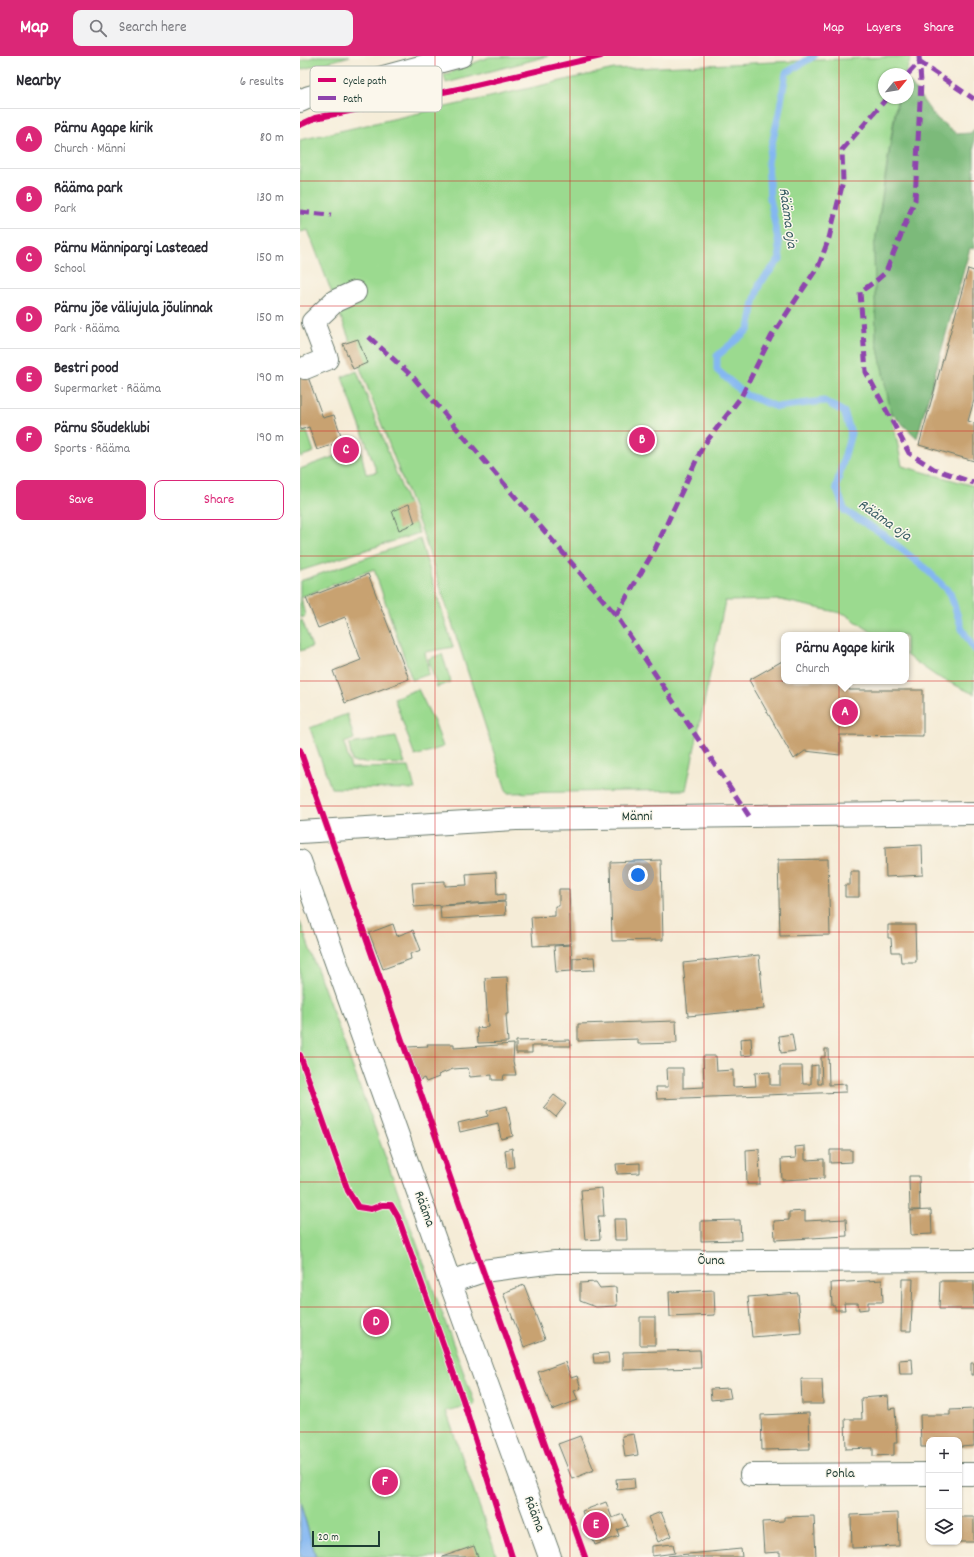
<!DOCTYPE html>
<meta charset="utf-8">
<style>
:root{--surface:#fff;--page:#f2f2f3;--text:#2b2b33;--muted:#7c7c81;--line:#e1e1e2;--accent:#db2777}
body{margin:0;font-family:Dekko,sans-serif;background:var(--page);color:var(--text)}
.controls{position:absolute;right:12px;bottom:12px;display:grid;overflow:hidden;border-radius:8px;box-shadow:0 1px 3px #0004}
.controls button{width:36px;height:36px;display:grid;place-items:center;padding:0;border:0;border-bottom:1px solid var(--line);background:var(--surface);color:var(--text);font:20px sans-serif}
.compass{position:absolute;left:578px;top:12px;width:36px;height:36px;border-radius:50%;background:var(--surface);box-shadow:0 1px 3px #0004;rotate:60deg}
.scale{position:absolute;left:12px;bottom:10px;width:68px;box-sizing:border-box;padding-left:4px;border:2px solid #1f3d34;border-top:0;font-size:11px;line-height:14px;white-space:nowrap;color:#1f3d34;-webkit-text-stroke:3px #fbf7ec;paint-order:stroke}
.you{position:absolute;left:338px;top:819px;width:14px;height:14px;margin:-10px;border:3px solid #fff;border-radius:50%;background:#1a73e8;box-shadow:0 0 0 6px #1a73e833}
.badge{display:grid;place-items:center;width:26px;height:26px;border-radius:50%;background:var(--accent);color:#fff;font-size:13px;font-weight:700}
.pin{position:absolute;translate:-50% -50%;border:2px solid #fff;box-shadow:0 1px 4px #0006}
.popup{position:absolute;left:481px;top:576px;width:128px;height:52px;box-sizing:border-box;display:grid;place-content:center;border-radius:8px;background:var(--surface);filter:drop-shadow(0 1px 3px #0005);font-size:13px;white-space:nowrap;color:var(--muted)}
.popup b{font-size:15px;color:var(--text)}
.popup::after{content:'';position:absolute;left:50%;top:100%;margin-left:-8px;border:8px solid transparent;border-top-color:var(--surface)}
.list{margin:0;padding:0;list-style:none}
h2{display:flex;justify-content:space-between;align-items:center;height:52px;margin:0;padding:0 16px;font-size:17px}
h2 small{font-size:13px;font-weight:400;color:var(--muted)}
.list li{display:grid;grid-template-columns:26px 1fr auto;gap:12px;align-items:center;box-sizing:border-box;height:60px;padding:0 16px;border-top:1px solid var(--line)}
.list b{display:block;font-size:15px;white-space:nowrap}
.list p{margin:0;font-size:13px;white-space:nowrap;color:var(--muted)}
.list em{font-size:13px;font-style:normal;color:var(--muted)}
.actions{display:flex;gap:8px;padding:12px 16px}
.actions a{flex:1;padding:9px 0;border:1px solid var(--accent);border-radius:8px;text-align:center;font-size:14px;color:var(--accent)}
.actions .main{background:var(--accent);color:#fff}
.icon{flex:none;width:22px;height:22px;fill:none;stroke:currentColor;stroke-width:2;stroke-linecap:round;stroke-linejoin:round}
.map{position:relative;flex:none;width:674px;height:1501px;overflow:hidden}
header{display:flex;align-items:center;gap:24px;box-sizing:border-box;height:56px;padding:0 20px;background:var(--accent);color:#fff}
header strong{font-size:19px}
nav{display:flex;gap:22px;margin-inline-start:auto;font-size:14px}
.search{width:280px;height:36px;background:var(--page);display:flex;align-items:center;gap:10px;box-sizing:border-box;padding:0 14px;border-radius:8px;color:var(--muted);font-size:15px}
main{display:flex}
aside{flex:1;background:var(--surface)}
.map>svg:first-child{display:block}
.green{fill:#9bda8f;stroke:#5d8c62}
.forest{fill:#7cba7a;stroke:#4e7c57}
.water{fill:#84b7f1;stroke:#527a92}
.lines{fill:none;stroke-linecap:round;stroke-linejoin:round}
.stream{stroke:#84b7f1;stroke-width:7}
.building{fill:#c8a271}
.minor-casing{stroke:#6a7a6d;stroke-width:24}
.major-casing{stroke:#6a7a6d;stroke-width:24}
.minor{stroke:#fff;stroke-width:22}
.major{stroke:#fff;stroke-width:22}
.quiet{stroke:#8e44ad;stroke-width:5;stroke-dasharray:10 5;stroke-linecap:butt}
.cycleway-casing{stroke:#fbf7ec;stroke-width:8}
.cycleway{stroke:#d6006c;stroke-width:6}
.grid{fill:none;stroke:#d62828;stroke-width:1;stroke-opacity:0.55}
.labels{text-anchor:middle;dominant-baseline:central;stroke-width:3;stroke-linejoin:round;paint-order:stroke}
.street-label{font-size:14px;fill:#1f3d34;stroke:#fbf7ec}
.water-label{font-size:15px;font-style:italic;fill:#385c63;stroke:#fbf7ec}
.key{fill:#fbf7ec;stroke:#b9bfb5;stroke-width:1}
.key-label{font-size:11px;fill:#1f3d34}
</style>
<header>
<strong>Map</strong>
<div class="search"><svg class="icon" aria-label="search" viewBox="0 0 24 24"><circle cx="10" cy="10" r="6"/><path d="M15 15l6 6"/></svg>Search here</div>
<nav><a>Map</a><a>Layers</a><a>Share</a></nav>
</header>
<main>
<aside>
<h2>Nearby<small>6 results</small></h2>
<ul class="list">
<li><span class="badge">A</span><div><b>Pärnu Agape kirik</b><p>Church · Männi</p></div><em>80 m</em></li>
<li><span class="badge">B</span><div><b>Rääma park</b><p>Park</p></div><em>130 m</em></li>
<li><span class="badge">C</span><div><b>Pärnu Männipargi Lasteaed</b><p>School</p></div><em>150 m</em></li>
<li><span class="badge">D</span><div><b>Pärnu jõe väliujula jõulinnak</b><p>Park · Rääma</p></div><em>150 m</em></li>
<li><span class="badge">E</span><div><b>Bestri pood</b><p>Supermarket · Rääma</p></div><em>190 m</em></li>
<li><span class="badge">F</span><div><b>Pärnu Sõudeklubi</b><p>Sports · Rääma</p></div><em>190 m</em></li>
</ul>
<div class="actions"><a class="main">Save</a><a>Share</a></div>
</aside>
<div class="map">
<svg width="674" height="1501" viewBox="0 0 674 1501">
<rect width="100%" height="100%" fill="#fbf7ec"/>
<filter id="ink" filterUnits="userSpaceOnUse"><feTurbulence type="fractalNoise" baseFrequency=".025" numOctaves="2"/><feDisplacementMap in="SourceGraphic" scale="8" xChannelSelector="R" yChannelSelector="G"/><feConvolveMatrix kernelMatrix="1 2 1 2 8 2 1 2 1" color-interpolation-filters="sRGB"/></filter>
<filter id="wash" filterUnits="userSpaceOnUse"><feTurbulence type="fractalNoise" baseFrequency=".012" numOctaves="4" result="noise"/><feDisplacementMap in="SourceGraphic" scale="16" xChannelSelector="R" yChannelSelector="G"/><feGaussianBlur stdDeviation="0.9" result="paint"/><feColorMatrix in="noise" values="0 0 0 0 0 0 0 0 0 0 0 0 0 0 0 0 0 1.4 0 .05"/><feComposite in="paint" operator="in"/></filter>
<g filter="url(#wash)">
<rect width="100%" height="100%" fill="#f5ecd7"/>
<path class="green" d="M17,0h33l-50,14v-9z
M248,0l-102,27 -2,-8 45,-18z
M612,0l-7,18h-21v24h13l-23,151 2,89 26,128 72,20v208l-38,-18 -30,-21v-20h-30l-31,-21 -64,-14 -56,1 -39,189 -179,3 -84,-259 -115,-304 -8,2v-92l314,-71z
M85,34l2,7 -41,2 -2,-3z
M57,315l62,162 -119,38v-71l1,-1 -1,-5v-25l60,-22 6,27 11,-2 -35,-95z
M7,375l7,21 -14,5v-23z
M120,483l33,108 -28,5 4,22 -17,6 -38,-111 -73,28 4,19 -5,2v-37z
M2,564l10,27 -12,4v-30z
M142,598l9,28 -14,5 -9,-28z
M118,633l18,37 7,21 -28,9 -21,-58z
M47,658l7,25 -10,4 7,25 58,-1 6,22 -84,-1 -21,-60z
M96,681l9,27 -53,-2 -3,-18z
M0,866l175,482 -29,7 51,146h-181l-16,-55z"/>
<path class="forest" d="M609,25l26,36 22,17 14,-1 3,-4v120l-4,-1 -53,190 -26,-25 -15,-75 -2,-89 24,-151h10z"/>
<path class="water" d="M0,1446l2,7 14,48h-16z"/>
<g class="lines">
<path class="stream" d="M514,0l-28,17 -7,40 -11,48 2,37 8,42 2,19 -20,24 -6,19 -5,27 -32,27v14l29,25 31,12 47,-6 20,11 7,21 -15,54 9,24 38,23 44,36 23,23 12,36 12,20"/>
</g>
<g id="blocks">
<path class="building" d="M668,213l6,2v129l-6,21 6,2v38l-55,-16z
M58,283l9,24 -14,6 -10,-25z
M0,299l23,63 11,-3 9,26 -26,9 -8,-23 -9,3z
M109,448l6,19 -16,7 -7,-19z
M68,518l41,105 -64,24 -12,-32 28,-11 -16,-43 -27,11 -12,-30z
M484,604v21h65v9h74v46l-83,-1v20l-35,-4 -11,8 -45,-79z
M622,789l1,30 -37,2 -1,-30z
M528,803l2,76 -50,1 -2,-76z
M361,804l2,80 -51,1 -2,-79z
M550,815h9v26h-14v-12h5z
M196,816l1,23 8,-1v7l-91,6 -2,-24 33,-2v5l22,-1 -1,-11z
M259,833h10l2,55 -38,2 -2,-29 24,-1v-10h4z
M205,846l1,13 -65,4 -1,-13z
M93,868l4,12 16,-6 8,20 -11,4 1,5 -28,10 -14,-36z
M588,869h27l1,37h-15l-1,-10h-8l-1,-14h-3z
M271,889l1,26 -16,1 -2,-26z
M459,899l5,54 -76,7 -5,-53z
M294,901l1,13 -22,1v-13z
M207,921l2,37h-3l2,28 -30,1 -1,-15 11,-1 -3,-49z
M376,965l1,22 -39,1v-5l-60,2v-17z
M492,978l3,17 -14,2 -2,-17z
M451,982l1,17 -11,1 -1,-17z
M270,984l1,6h-39v7h-16v-12z
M127,988h27v4l60,-4 -1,17 3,14h-12l-1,5h-11v-5l-22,2 -2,-9 -15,1 -15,6 1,2 -13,5 -2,-4 -4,2 -12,-33 20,-1z
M525,993h3l1,36 17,-1v8l-189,7 -1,-12h12l-1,-19h16v20l21,-1 -1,-31h13l1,15 16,-1v17l23,-1 -1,-13 15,-1v13h10v-19h22l1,18h8v-18l7,-1v19h4l-1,-27h4z
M254,1039l12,9 -10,13 -12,-10z
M207,1050l6,30 -12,3 -3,-16 -38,9 -2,-9 30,-7 -1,-5z
M505,1090v14l19,-1v19l-42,2 -1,-21 15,-1 -1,-11z
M212,1092l2,19 -7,1 -2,-18z
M459,1093l1,35h-13l-1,-34z
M530,1094h22v12l-22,1z
M340,1107v10l-23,1 -1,-10z
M609,1120h10l1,34h-10z
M302,1132l2,28h-6l2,23 -15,1 -4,-50z
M631,1154l1,24 -21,1 -1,-24z
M505,1155v10l41,-2 1,17 -72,4 -1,-19 15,-1v-8z
M314,1163h12l1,21h-12z
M440,1164l1,20 -40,1v-20z
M602,1223h11l-2,52h-10z
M582,1224l1,22h-15v7l-9,1 -1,-7h-14l1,7h-10v-4h-3l-1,-23z
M640,1225h34v28h-35z
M296,1226l4,6 16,-1 1,19 -21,1 -16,-6v-18z
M224,1229l21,54 -21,8 -21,-54z
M414,1234l1,25 -45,2 -1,-25z
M498,1237l3,40 -49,4 -4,-40z
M340,1261h15v28h-15z
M400,1294l1,18 -78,2v-18z
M308,1297l1,10h-15l-1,-9z
M612,1303l1,15h-13l-1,-14z
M265,1306l6,16 6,-2 4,12 -7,3 4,9 -26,10 -14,-38z
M671,1307h3v12h-3z
M501,1323h21l1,25h-21z
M429,1332l2,10 -20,2 -1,-11z
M588,1340l1,13 6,-1 2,35h-3v12l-21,1v-8l-27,1 -1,-30h17l-1,-21z
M674,1353v37l-15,1v-7h-30v7h-8l-1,-32h30v-5z
M509,1357l1,36 -48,1 -1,-35z
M334,1378l4,21 -13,2 -3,-21z
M280,1380l14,34 -22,9 -14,-35z
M334,1422l1,10 -18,2 -1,-11z
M306,1446l6,16 11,-4 5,12 -11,4 2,6 -24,9 -13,-34z
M361,1456l10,24 -13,6 -10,-25z
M598,1457l1,33 -47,2 -1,-33z
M514,1460l2,41h-36v-5l-16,1 -2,-31 22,-1v-4z
M659,1461h15v25h-15z
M373,1488l2,9 -23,3v-10z
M174,1490l4,11h-36z
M441,1493l1,8h-74v-1z"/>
</g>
</g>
<g filter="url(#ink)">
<use href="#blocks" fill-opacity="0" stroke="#6a7a6d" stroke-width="1"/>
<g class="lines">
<g class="minor-casing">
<path id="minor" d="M0,45l9,-4 152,-41
M5,312l22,-9 -14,-37 22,-21 20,-9
M0,776l216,-13 458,-6
M150,1226l33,-11 72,-9 419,-2
M659,1418h15
M451,1419l178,-1"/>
</g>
<g class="major-casing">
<path id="major" d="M0,805l150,421 100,275"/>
</g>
<use href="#minor" class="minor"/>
<use href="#major" class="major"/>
<path class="quiet" d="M619,0l2,26 -6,118 -29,72 -9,8 -17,12 6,80 43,81 25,16 40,14
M608,18l11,-12 55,37
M0,156l31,3
M69,281l44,40 203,238
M449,760l-133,-201 39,-66 48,-103 38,-49 30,-60 48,-72 10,-27 14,-56 -1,-32 45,-52"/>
<g class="cycleway-casing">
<path id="cycleway" d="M0,69l15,-7 148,-30 138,-32
M0,694l183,521 102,286
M0,999l48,136 10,16 13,2 11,-4h9l7,12 65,183 49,157"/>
</g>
<use href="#cycleway" class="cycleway"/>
</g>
</g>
<path class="grid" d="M135,0v1501M270,0v1501M404,0v1501M539,0v1501M0,125h674M0,250h674M0,375h674M0,500h674M0,625h674M0,750h674M0,876h674M0,1001h674M0,1126h674M0,1251h674M0,1376h674"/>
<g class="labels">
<g class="street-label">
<text transform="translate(337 761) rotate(-1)">Männi</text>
<text transform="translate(124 1153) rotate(70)">Rääma</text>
<text x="411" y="1205">Õuna</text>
<text x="540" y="1418">Pohla</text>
<text transform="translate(234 1458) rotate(70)">Rääma</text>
</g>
<g class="water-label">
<text transform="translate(487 162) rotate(82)">Rääma oja</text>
<text transform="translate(584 465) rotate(35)">Rääma oja</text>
</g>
</g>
<rect x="10" y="10" width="132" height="46" rx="6" class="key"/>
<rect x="18" y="22" width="18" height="4" fill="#d6006c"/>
<rect x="18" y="40" width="18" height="4" fill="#8e44ad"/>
<g class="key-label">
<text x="43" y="28">Cycle path</text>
<text x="43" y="46">Path</text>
</g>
</svg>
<div class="controls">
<button>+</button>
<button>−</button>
<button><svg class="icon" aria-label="layers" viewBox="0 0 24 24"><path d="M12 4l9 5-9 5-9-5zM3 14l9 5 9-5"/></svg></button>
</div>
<svg class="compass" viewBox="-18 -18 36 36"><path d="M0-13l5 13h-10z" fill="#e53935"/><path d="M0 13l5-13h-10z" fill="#7c7c81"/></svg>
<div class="scale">20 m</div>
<div class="you"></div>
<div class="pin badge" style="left:545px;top:656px">A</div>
<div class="popup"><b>Pärnu Agape kirik</b>Church</div>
<div class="pin badge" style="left:342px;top:384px">B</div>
<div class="pin badge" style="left:46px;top:394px">C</div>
<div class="pin badge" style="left:76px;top:1266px">D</div>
<div class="pin badge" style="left:296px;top:1469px">E</div>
<div class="pin badge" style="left:85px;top:1426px">F</div>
</div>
</main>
